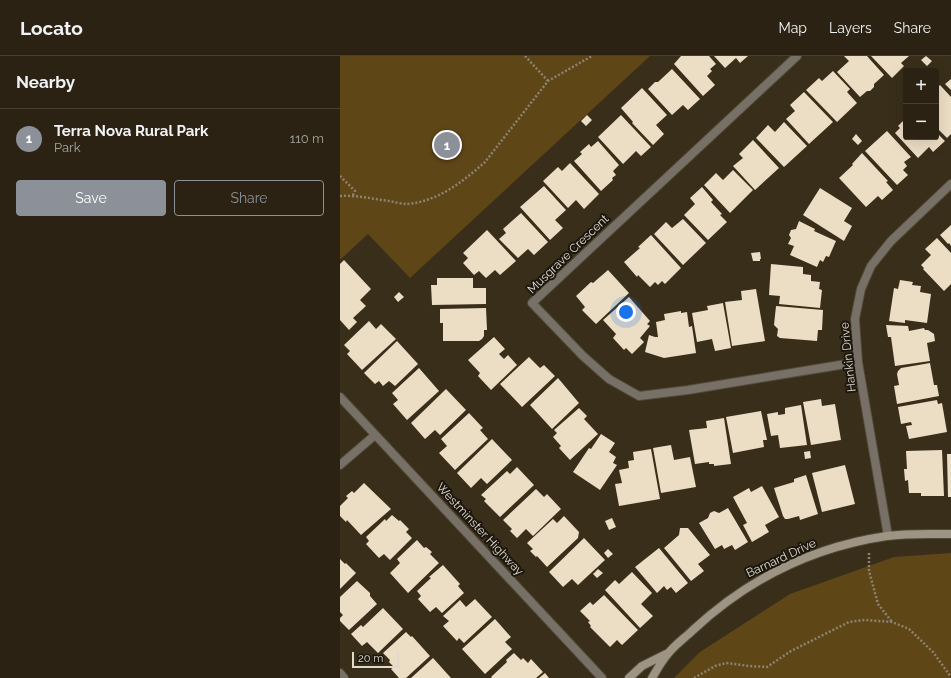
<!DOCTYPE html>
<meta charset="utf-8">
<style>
:root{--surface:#2b2213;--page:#332a1c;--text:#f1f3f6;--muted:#a6a4a0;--line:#473f33;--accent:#8c9099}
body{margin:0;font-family:Raleway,sans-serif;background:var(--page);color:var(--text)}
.controls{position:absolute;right:12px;top:12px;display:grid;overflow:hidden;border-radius:4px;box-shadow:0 4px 16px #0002}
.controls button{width:36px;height:36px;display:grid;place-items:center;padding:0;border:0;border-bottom:1px solid var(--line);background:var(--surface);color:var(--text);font:20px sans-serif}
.scale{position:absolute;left:12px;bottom:10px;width:47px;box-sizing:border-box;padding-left:4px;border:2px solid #e0d9cc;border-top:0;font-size:11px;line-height:14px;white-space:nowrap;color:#e0d9cc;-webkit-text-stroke:3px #1c170e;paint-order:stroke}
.you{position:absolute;left:286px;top:256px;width:14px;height:14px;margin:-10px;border:3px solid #fff;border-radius:50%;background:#1a73e8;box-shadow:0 0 0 6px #1a73e833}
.badge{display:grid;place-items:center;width:26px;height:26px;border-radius:50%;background:var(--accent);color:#fff;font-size:13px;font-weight:700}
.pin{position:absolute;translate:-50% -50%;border:2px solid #fff;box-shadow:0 1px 4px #0006}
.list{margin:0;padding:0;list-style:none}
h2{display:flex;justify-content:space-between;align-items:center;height:52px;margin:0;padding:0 16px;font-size:17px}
h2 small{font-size:13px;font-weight:400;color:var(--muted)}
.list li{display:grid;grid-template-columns:26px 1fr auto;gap:12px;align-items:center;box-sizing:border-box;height:60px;padding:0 16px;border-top:1px solid var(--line)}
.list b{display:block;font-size:15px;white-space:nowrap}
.list p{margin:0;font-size:13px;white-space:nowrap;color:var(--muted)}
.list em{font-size:13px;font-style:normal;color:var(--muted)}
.actions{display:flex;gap:8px;padding:12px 16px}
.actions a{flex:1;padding:9px 0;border:1px solid var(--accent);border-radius:4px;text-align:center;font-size:14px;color:var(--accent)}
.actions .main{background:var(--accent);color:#fff}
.map{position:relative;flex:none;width:611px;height:622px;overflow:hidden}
header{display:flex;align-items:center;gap:24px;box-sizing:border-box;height:56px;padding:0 20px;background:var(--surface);border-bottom:1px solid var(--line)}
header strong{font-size:19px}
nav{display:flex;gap:22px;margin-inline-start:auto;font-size:14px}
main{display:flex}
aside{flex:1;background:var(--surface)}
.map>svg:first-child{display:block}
.green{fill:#5e4617}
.building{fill:#ecddc5}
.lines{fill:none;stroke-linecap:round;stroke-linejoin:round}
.street-casing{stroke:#544936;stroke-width:10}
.secondary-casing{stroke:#544936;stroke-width:10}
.path{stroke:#8c8372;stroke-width:2.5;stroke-dasharray:2 2;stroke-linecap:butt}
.street{stroke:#767066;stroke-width:8}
.secondary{stroke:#9d9484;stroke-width:8}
.labels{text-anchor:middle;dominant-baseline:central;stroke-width:4;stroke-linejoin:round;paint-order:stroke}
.street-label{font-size:12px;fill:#e0d9cc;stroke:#1c170e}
</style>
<header>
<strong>Locato</strong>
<nav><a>Map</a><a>Layers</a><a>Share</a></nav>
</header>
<main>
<aside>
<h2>Nearby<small></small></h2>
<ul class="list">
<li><span class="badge">1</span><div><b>Terra Nova Rural Park</b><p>Park</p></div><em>110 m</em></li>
</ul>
<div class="actions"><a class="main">Save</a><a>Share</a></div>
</aside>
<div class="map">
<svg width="611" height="622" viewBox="0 0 611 622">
<rect width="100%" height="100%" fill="#392e19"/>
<path class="green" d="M0,0h310l-240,222 -42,-44 -28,26z
M611,497v125h-277l26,-26 90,-58 104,-37z"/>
<path class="building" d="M341,0h28l7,8 -6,5 2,2 -5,5 8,9 -12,11 -29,-32z
M374,0h34l-8,7 -4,-5 -11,10z
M504,0h23l17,19 -10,9v3l-4,4h-3l-7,6 -23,-25 12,-11z
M531,0h38l-8,7 3,3 -12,12z
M586,0l6,5 -5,5 -6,-6z
M332,13l28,30 -12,11 -5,-5 -11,10 -24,-26 7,-7h3z
M493,15l17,18 -3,3 10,11 -20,19 -31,-32 13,-12 3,3z
M611,23v11l-6,-6z
M600,29l11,12v37l-4,4 -11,-11v-38z
M302,32l25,27 -11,10 8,9 -11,11 -21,-22 1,-1 -12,-14z
M464,36l29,30 -24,22 -23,-25 9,-8 -5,-6z
M247,59l5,5 -6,6 -5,-5z
M281,59l30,32 -10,9 -5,-5 -13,13 -25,-27z
M566,62v19h30v-5l9,9 -12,11 -4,-5 -11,11 -23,-25 5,-5 -2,-2z
M444,66l23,24 -23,21 -28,-29 12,-13 7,7z
M547,75l24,26 -7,5 3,4 -4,4 5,5 -11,10 -32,-34z
M516,78l6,7 -4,4 -6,-6z
M413,84l26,28 -24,22 -22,-24 10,-8 -4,-4z
M258,85l21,24 -6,6 3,4 -4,3 1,2 -12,11 -27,-30 8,-7 -2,-2 9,-8 2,3z
M522,97l26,28 -2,1 7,8 -11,10 -4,-4 -12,11 -27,-29 14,-13 -1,-1z
M230,107l29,31 -15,15 -8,-9 -8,8 -25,-27 15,-14 4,4z
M393,114l20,20 -23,23 -26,-28 12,-12 7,7z
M204,130l22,24 -11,10 8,8 -13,12 -30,-33z
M362,131l11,13 -2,2 11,12 -2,1 7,7 -19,18 -24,-25 11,-11 -5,-6z
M480,132l32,20 -8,13 8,5 -8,15 -41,-26z
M181,157l27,29 -14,13 -6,-6 -10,9 -19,-19 7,-6 -3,-4z
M343,163l23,24 -23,22 -29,-31 12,-12 6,6z
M459,165l16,8 -1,2 22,10 -7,16 -3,-1 -3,6 -3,-2 -3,7 -27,-12 4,-9 -6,-2 3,-6 -2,-3 2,-5 5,-1z
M611,169v21l-2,-3 -1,1 -8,-9z
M147,174l29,31 -16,14 -5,-5 -9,8 -7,-7 -5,4 -11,-12 5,-5 -5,-5z
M311,179l30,33 -16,16 -3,-3 -4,4 -3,-3 -5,5 -12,-12 -1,2 -13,-15 16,-14 -2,-1z
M597,182l14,15v31l-7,7 -21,-22 1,-1 -3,-3 10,-10 -6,-6z
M420,196l1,7h-1v2h-7l-2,-8z
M4,204l27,29 -11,11 6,6 -13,12 4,4 -8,8 -9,-10v-56z
M431,208l32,3v7l8,1v6l9,1 -1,7 3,1 -2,18 -41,-4 1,-8 -11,-1z
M268,214l21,23 -33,31 -14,-14 3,-3 -9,-11 15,-14 2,1z
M97,222h36v10h13v16l-54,1 -1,-20h6z
M560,224l13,2 -1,3 9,1 -1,6 11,2 -4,29 -22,-3v3l-16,-2 5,-33 4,1z
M416,233l9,52 -33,5 -7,-44 17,-2 -1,-9z
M59,236l5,5 -6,5 -4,-5z
M289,241l21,24 -3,3 3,2 -10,12 4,4 -12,12 -6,-6 -2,2 -11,-12 3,-4 -13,-14z
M383,247l8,45 -16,3 -3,-12 -15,3 -5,-29 16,-3 -1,-4z
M436,250l47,4 -1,20h-4l-1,11 -37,-3 -3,-2 1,-7 -4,-4z
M146,252l1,22h-3v6l-2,3 -3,2h-36v-18h-3v-14z
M341,255v2l6,-1 2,15 3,-1 4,27 -32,5 -19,-6 4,-17 6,2h3l-2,-15 9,-2 -1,-6z
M29,265l7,8 5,-5 15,15 -34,31 -15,-16 3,-3 -6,-6z
M546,269l22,1 1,5 15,-3 1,2h3l6,4 1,7 -8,2 3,18 -35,5 -4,-29h-3z
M154,281l11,12 -6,5 5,5 4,-4 9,10 -26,25 -13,-14 2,-3 -12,-13z
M57,285l21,23 -23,22 -6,-5 -6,5 -4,-5 -4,3 -11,-11z
M189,301l11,11 4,-3 11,11 -33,31 -22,-23z
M590,307l4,22h3l2,11 -42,8 -3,-18 5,-1 -2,-11 1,-3 3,-3z
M79,312l20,23 -32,29 -14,-16 5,-4 -6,-7z
M218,322l21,25 -27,26 -22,-24z
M106,333l20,21 -26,25 -5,-5 -10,9 -14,-16z
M481,343l1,7 13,-2 6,36 -30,5 -8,-43z
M597,344l1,4 4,-1 5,29 -38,7 -3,-13 6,-1 -1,-3 -10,2 -3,-17z
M461,349l6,40 -27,3 -2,-13 -7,1 -4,-22 11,-2v3l7,-1v-6z
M239,352l8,8 -3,3 14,15 -28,26 -11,-12 2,-2 -8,-9 4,-4 -3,-3z
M421,355l6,29h-4l1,7 -31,6 -7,-36z
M129,357l14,15 -3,2 8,9 -33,31 -16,-17 8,-7 -6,-7z
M384,362l7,46 -17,2v-2h-5v-2l-14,2 -6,-34 18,-2 -1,-7z
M261,378l14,9 -6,9 7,5 -3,6 4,2 -17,25 -27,-18 16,-24 2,1z
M152,383l20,21 -25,24 -6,-6 -10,10 -14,-15z
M331,389l3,15 16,-3 6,30 -35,6 -8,-45z
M311,393l9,50 -41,7 -4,-22 7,-1 -3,-13 10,-2 -1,-7 6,-1 -1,-8z
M602,394l2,46h-23v-3h-12l-1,-13 -3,1 -1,-12h3l-1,-18z
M470,395l1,7 -6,1 -1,-7z
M607,398h4v43h-3z
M505,409l10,39 -33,8 -10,-39z
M177,411l17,18 -34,32 -16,-16 2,-2 -5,-4 26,-24 3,3z
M466,419l12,39 -18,6 -1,-4 -11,3h-3l-2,-3 -9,-28 20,-6v-3z
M24,427l27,26 -30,26 -14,-15 -1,2 -6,-6v-10l8,-8 -2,-2 6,-5 2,2z
M422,430l17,31 -14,8 4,7 -17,10 -9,-17 4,-2 -14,-26 16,-9 2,4z
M196,433l8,8 3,-3 14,15 -28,27 -7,-7 -9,9 -7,-7 2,-2 -9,-9z
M388,452l20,34 -13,8 -3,-5 -8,4 -2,-4 -7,4 -16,-26 9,-5 2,-5 4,-2 5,2z
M52,459l7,6 1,-1 9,9 -3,3 6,6 -22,22 -6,-6 -5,4 -13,-14 3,-3 -3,-4 19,-18 1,2z
M224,460l15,16 -1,6 -31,29 -10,-11 -1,1 -6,-6 3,-2 -6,-6 26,-24 4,4z
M272,462l4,9 -7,3 -4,-9z
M340,472h8l22,27 -12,9 6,7 -13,10 -27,-33 15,-13z
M244,482l21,22 -27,25 -6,-6 -9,8 -14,-15z
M77,484l7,8 2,-1 6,5 -2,2 9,9 -31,30 -18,-20 10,-10 -3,-4z
M319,492l29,35 -12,10 -5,-6 -4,3 -3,-4 -7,7 -22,-26z
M268,493l5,5 -5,4 -4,-5z
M0,503l5,5 1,-1 10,10 -16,16z
M103,509l17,19 -2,2 6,7 -22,20 -6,-6 -6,5 -12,-13 3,-3 -4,-5 14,-13 -2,-1z
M258,513l5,4 -6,5 -4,-4z
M292,516l20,21 -11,11 12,12 -13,12 -35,-38 10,-10 4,4z
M17,525l13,12v3l7,8 -28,26 -9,-9v-3l3,-3 -3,-3v-15z
M264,539l34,35 -16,15 -5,-5 -7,7 -20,-20 1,-1 -3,-4 2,-1 -10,-10 10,-9 3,3z
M135,543l17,18 -28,26 -5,-5 -2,3 -14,-15 6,-5 -6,-5 17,-16 6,7z
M43,552l20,21 -25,24 -11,-11 -5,4 -11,-12 10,-9 2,2z
M155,563l16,18 -6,5 7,7 -27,25 -23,-25z
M66,576l5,5 1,-1 18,20 -24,22h-7l-8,-9 3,-2 -5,-5 1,-2 -7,-7z
M174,597l7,7 2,-2 5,5 3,-4 12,13 -7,6h-44l-1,-1 16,-15 -1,-2z
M93,602l18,20h-40z
M205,617l4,5h-10z"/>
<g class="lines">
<g class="street-casing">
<path id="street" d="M457,0l-265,247 51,53 26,23 30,17 49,-6 170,-28
M0,341l262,281
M0,409l35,-30
M548,480l-30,-174 -3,-43 6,-30 10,-23 20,-25 60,-57
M0,617l4,5"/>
</g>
<g class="secondary-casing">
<path id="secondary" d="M289,622l13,-12 24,-12
M312,622c5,-8 9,-16 15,-23 7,-10 18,-17 26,-25 56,-52 119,-83 194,-94 21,-3 43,-2 64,-2"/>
</g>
<path class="path" d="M185,0l23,25
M0,120l15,15 -2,4
M0,140c17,-1 33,3 49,5 6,1 13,3 18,3 30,-2 57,-23 78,-42l63,-81 44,-25
M529,497v18l9,33 14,18
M354,622l21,-12 11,-3 23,3 18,1 24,-16 58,-29 16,-2 27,2 17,7 24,23 18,25"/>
<use href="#street" class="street"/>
<use href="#secondary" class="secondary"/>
</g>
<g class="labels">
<g class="street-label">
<text transform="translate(228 198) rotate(-44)">Musgrave Crescent</text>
<text transform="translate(508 301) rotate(-96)">Hankin Drive</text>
<text transform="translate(140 473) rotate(47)">Westminster Highway</text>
<text transform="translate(441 502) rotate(-25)">Barnard Drive</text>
</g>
</g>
</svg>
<div class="controls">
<button>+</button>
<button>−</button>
</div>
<div class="scale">20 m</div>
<div class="you"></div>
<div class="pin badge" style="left:107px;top:89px">1</div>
</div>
</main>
